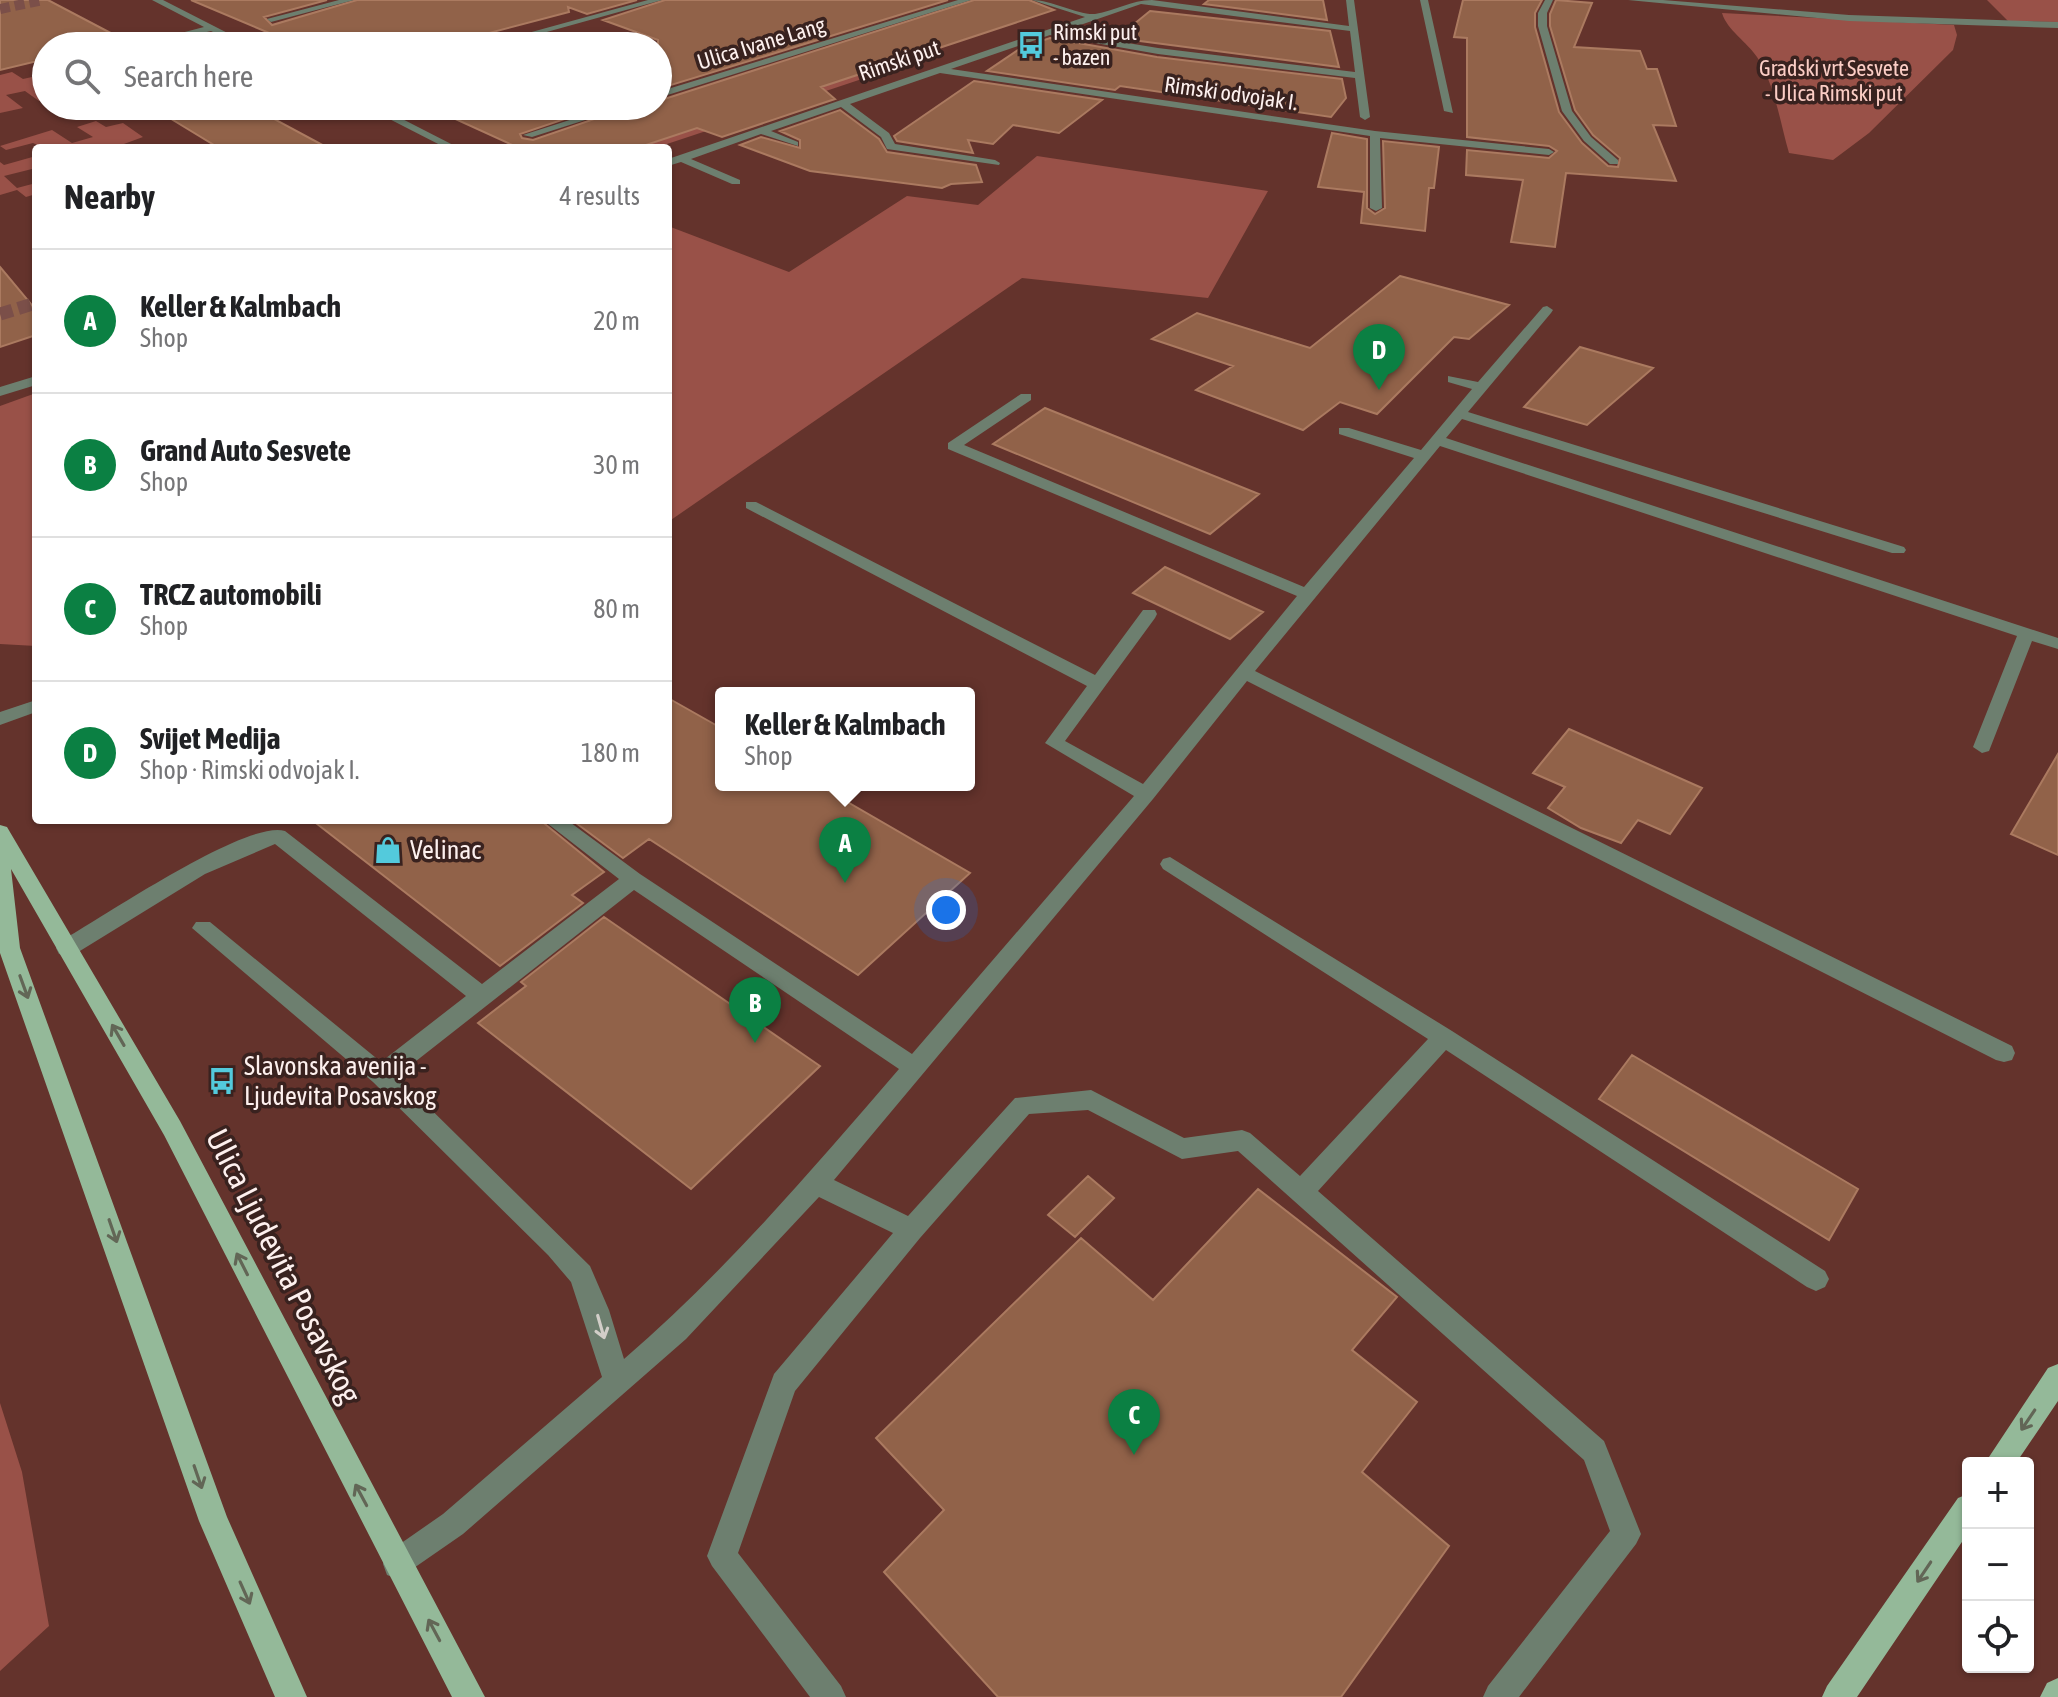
<!DOCTYPE html>
<meta charset="utf-8">
<style>
:root{--surface:#fff;--page:#f2f2f2;--text:#202124;--muted:#757577;--line:#e0e0e0;--accent:#0b8043}
body{margin:0;font-family:"Asap Condensed",sans-serif;background:var(--page);color:var(--text)}
.controls{position:absolute;right:24px;bottom:24px;display:grid;overflow:hidden;border-radius:8px;box-shadow:0 2px 6px #0004}
.controls button{width:72px;height:72px;display:grid;place-items:center;padding:0;border:0;border-bottom:2px solid var(--line);background:var(--surface);color:var(--text);font:40px sans-serif}
.you{position:absolute;left:946px;top:910px;width:28px;height:28px;margin:-20px;border:6px solid #fff;border-radius:50%;background:#1a73e8;box-shadow:0 0 0 12px #1a73e833}
.badge{display:grid;place-items:center;width:52px;height:52px;border-radius:50%;background:var(--accent);color:#fff;font-size:26px;font-weight:700}
.pin{position:absolute;translate:-50% -66px;filter:drop-shadow(0 2px 4px #0008)}
.pin::after{content:'';position:absolute;top:42px;width:28px;height:24px;background:inherit;clip-path:polygon(0 0,100% 0,50% 100%)}
.popup{position:absolute;left:715px;top:687px;width:260px;height:104px;box-sizing:border-box;display:grid;place-content:center;border-radius:8px;background:var(--surface);filter:drop-shadow(0 2px 6px #0005);font-size:26px;white-space:nowrap;color:var(--muted)}
.popup b{font-size:30px;color:var(--text)}
.popup::after{content:'';position:absolute;left:50%;top:100%;margin-left:-16px;border:16px solid transparent;border-top-color:var(--surface)}
.list{margin:0;padding:0;list-style:none}
h2{display:flex;justify-content:space-between;align-items:center;height:104px;margin:0;padding:0 32px;font-size:34px}
h2 small{font-size:26px;font-weight:400;color:var(--muted)}
.list li{display:grid;grid-template-columns:52px 1fr auto;gap:24px;align-items:center;box-sizing:border-box;height:144px;padding:0 32px;border-top:2px solid var(--line)}
.list b{display:block;font-size:30px;white-space:nowrap}
.list p{margin:0;font-size:26px;white-space:nowrap;color:var(--muted)}
.list em{font-size:26px;font-style:normal;color:var(--muted)}
.icon{flex:none;width:44px;height:44px;fill:none;stroke:currentColor;stroke-width:2;stroke-linecap:round;stroke-linejoin:round}
.map{position:relative;flex:none;width:2058px;height:1697px;overflow:hidden}
.search{position:absolute;background:var(--surface);box-shadow:0 2px 6px #0004;left:32px;top:32px;width:640px;height:88px;display:flex;align-items:center;gap:20px;box-sizing:border-box;padding:0 28px;border-radius:44px;color:var(--muted);font-size:30px}
.panel{position:absolute;background:var(--surface);box-shadow:0 2px 6px #0004;left:32px;top:144px;width:640px;height:680px;border-radius:8px}
.map>svg:first-child{display:block}
.green{fill:#995148}
.building{fill:#916249;stroke:#ab7a60;stroke-width:2}
.lines{fill:none;stroke-linecap:round;stroke-linejoin:round}
.minor-tunnel-far1{stroke:#7b4f49;stroke-width:10;stroke-dasharray:10 5;stroke-linecap:butt}
.minor-tunnel{stroke:#7b4f49;stroke-width:13;stroke-dasharray:13 6;stroke-linecap:butt}
.minor{fill:#6d7f6f;fill-rule:evenodd}
.major{fill:#94b999;fill-rule:evenodd}
.oneway{stroke:#626656}
.oneway2{stroke:#d2cec8}
.labels{text-anchor:middle;dominant-baseline:central;stroke-width:7;stroke-linejoin:round;paint-order:stroke}
.far-poi-label{font-size:22px;fill:#fdf0ee;stroke:#39221f;text-anchor:start}
.far-street-label{font-size:22px;fill:#fdf0ee;stroke:#39221f}
.far-park-label{font-size:22px;fill:#fbcdc5;stroke:#39221f}
.poi-label{font-size:26px;fill:#fdf0ee;stroke:#39221f;text-anchor:start}
.near-street-label{font-size:32px;fill:#fdf0ee;stroke:#39221f}
</style>
<div class="map">
<svg width="2058" height="1697" viewBox="0 0 2058 1697">
<rect width="100%" height="100%" fill="#64332c"/>
<path class="green" d="M1987,0h71v22l-50,-1z
M1722,13l232,12 3,10 -4,15 -84,83 -36,27 -44,-7c-9,-31 -14,-68 -32,-96 -10,-15 -30,-27 -35,-44z
M934,55l-279,93h-18l265,-88z
M12,72l11,7 18,-4 5,3v21l-7,2 -14,-10 -19,4 17,13 -23,5v-38z
M96,121l10,6 17,-4 20,14 -30,11h-69l-11,-5 -27,7 -6,-4 52,-16 20,13 21,-6 -16,-10z
M36,156v12l-32,8 13,12 19,-5v11l-10,3 -9,-7 -17,5v-33l4,3z
M1037,156l231,35 -60,107 -186,-20 -354,244v-296l121,46 118,-76 71,9z
M36,393v253l-36,-2v-238z
M0,1403l22,69 27,154 -49,45z"/>
<path class="building" d="M0,0h48l76,40 -25,6h-53v13l-46,11z
M191,0h136l-63,17 8,8 85,-25h280l-50,14 -19,-7 1,5 -129,34h-140z
M665,0h283l-290,89v-49l-55,-20z
M974,0h55l25,10 -233,77 14,12 -113,38 -25,-9 -60,20h-118l-92,-42h176l-83,28 2,4 11,2 99,-34h26v-5z
M1209,0h114l4,20 -123,-16z
M1463,0h79l-7,13v14l24,85 23,31 26,23 10,1 2,-9 -27,-23 -18,-25 -25,-84v-12l6,-14 36,3 -18,44 66,4 7,18h10l19,57 -23,-1 23,56 -110,-8 -11,74 -44,-5 12,-62 -57,-5 1,-25 82,8 8,-7 -8,-5 -82,-9v-99l-13,-1z
M1150,11l180,20 9,36 -222,-29z
M1050,38l107,19 185,22 4,19 -15,19 -211,-31 -5,4 -128,-19 34,-23z
M974,81l128,19 -43,33 -46,-8 -20,19 -25,-4 5,13 -76,-12 -3,-5z
M150,106h100l78,42h-109z
M840,110l39,29 8,13 89,13 6,17 -31,2 -9,4 -132,-17 -70,-26 21,-8 39,11v-8l-20,-9z
M1332,133l35,6v69l8,6 10,-6 -2,-67 56,6 -5,41h-5l-4,43 -64,-8 3,-31 -46,-5z
M0,267l36,43v25l-36,12z
M1400,276l109,29 -40,34 -15,-2 -77,77 -37,-12 -37,28 -107,-40 37,-24 -81,-27 45,-26 113,35z
M1580,347l73,21 -66,57 -63,-18z
M1045,408l214,86 -49,40 -217,-90z
M1165,567l98,45 -33,27 -97,-46z
M668,698l53,30v57h97l152,88 -112,102 -209,-136 -26,19 -51,-38h96z
M1569,729l133,59 -32,46 -32,-14 -17,23 -40,-15 -33,-20 17,-21 -32,-14z
M2058,754v101l-47,-21z
M312,820h228l64,52 -32,23 11,8 -83,63z
M604,917l216,149 -129,123 -213,-166 48,-37 -5,-4z
M1632,1055l226,134 -29,51 -230,-141z
M1088,1176l26,22 -39,39 -27,-22z
M1258,1189l139,108 -45,53 65,52 -55,70 87,74 -108,151h-343l-114,-125 60,-62 -68,-72 205,-200 72,62z"/>
<g class="lines">
<path class="minor-tunnel-far1" d="M0,9l43,-9
M40,69l6,-2"/>
<path class="minor-tunnel" d="M0,314l36,-11"/>
<path class="minor" d="M152,0h11l90,46h-12l-30,-15 -64,15h-16l73,-19z
M339,0h15l-83,22 -4,-3z
M648,0h14l-166,46h-15z
M958,0h13l-313,98v-6z
M1032,0c20,0 45,15 63,14 20,-3 36,-14 57,-14l197,26 -3,-26h8l16,117 -5,3 -5,-3 -5,-39 -197,-24 -108,-19 -99,34 424,62 174,18 5,3 -5,3 -169,-17 2,70 -6,3 -6,-3v-72l-430,-63 -90,31 39,29 6,11 100,16 5,3 -1,2 -112,-16 -6,-12 -40,-30 -70,24 27,11v4l-37,-12 -70,25 49,21v4h-8l-51,-22 -13,4v-7l9,-3 408,-139zM1141,4l209,27 5,41 -197,-24 -98,-16z
M1420,0h8l25,113 -9,-2z
M1545,0h8l-6,13v13l25,85 19,26 27,23v4h-8l-26,-23 -22,-30 -24,-85v-13z
M1628,0h35l186,15 209,7v6l-209,-7z
M364,106h13l82,42h-13z
M613,106h16l-97,31 -9,-2z
M1547,306l6,4 -2,3 -83,99 436,135 2,3 -2,3h-12l-430,-134 -16,19 612,200v11l-26,-8 -43,110 -7,2 -9,-6 44,-111 -577,-190 -185,225 757,375 3,7 -3,7 -8,2 -8,-2 -749,-379 -94,118 -319,381 74,36 107,-118 76,-8 93,48 58,-8 8,3 50,43 128,-137 -265,-170 -3,-5 3,-5 7,-2 282,174 373,240 4,8 -4,8 -9,4 -9,-4 -361,-237 -128,141 286,250 4,10 33,83 -5,10 -117,153h-36l5,-11 122,-155 -26,-71 -346,-309 -56,8 -94,-49 -59,4 -109,124 -125,153 -57,162 103,133 5,11h-36l-98,-131 -5,-10 67,-182 119,-141 -74,-36 -133,142 -223,195 -65,45 -11,-4 -4,-11 4,-11 56,-39 159,-137 -31,-95 -23,-27 -175,-173 -181,-154 4,-6h14l171,140 85,-66 -191,-152 -70,30 -130,80 -8,2 -8,-2 -3,-6 3,-6c40,-22 187,-123 226,-111l197,153 137,-105 -76,-59h24l73,54 272,180 222,-258 -89,-53 42,-57 -341,-178v-6h10l339,173 48,-65h12l2,4 -2,4 -90,123 78,43 154,-188 -349,-147v-6l73,-49h10v6l-67,45 340,142 110,-129 -75,-24v-6h10l72,22 51,-61 -24,-7v-6l30,6 65,-75zM634,890l265,179c-87,101 -174,203 -275,290l-15,-49 -19,-44 -193,-190z
M36,376v9l-36,11v-9z
M36,700v12l-36,13v-13z"/>
<path class="major" d="M0,825l7,2 173,294 305,576h-33l-288,-562 -153,-266 9,79 207,569 80,180h-32l-76,-176 -199,-568z
M2058,1364v37l-42,62h-31l63,-95z
M1968,1494v39l-111,164h-35l5,-11 131,-188z
M2058,1678v19h-18l7,-14z"/>
</g>
<defs><path id="oneway-shaft" d="M-6 0H5M1.5-3L5.5 0L1.5 3" fill="none" stroke-width="1.6" stroke-linecap="round" stroke-linejoin="round" transform="scale(2)"/></defs>
<g class="oneway">
<use href="#oneway-shaft" transform="translate(24 987) rotate(70)"/>
<use href="#oneway-shaft" transform="translate(118 1035) rotate(-120)"/>
<use href="#oneway-shaft" transform="translate(113 1231) rotate(71)"/>
<use href="#oneway-shaft" transform="translate(242 1264) rotate(-117)"/>
<use href="#oneway-shaft" transform="translate(2028 1420) rotate(124)"/>
<use href="#oneway-shaft" transform="translate(198 1477) rotate(71)"/>
<use href="#oneway-shaft" transform="translate(361 1495) rotate(-118)"/>
<use href="#oneway-shaft" transform="translate(1924 1572) rotate(124)"/>
<use href="#oneway-shaft" transform="translate(245 1593) rotate(66)"/>
<use href="#oneway-shaft" transform="translate(434 1630) rotate(-118)"/>
</g>
<use class="oneway2" href="#oneway-shaft" transform="translate(601 1327) rotate(74)"/>
<defs>
<g id="bus-bare" transform="scale(2.16)"><path d="M-5-6H5V4H4V6H2V4H-2V6H-4V4H-5ZM-3.5-4V0h7V-4ZM-3.5 1.2v1.5H-2V1.2ZM2 1.2v1.5H3.5V1.2Z" fill="#53cadc" stroke="#39221f" stroke-width="2.5" paint-order="stroke"/></g>
<g id="shop-bare" transform="scale(2.16)"><path d="M-5-2.5h2.3a2.7 3.5 0 0 1 5.4 0H5L5.5 6h-11ZM-1.5-2.5h3a1.5 2.3 0 0 0-3 0Z" fill="#53cadc" stroke="#39221f" stroke-width="2.5" paint-order="stroke"/></g>
</defs>
<g fill-rule="evenodd">
<use href="#bus-bare" x="1031" y="45"/>
<use href="#shop-bare" x="388" y="850"/>
<use href="#bus-bare" x="222" y="1081"/>
</g>
<g class="labels">
<g class="far-poi-label">
<text x="1053" y="32">Rimski put<tspan x="1053" dy="25">- bazen</tspan></text>
</g>
<g class="far-street-label">
<text transform="translate(761 43) rotate(-17)">Ulica Ivane Lang</text>
<text transform="translate(899 60) rotate(-19)">Rimski put</text>
<text transform="translate(1231 93) rotate(8)">Rimski odvojak I.</text>
</g>
<g class="far-park-label">
<text x="1834" y="68">Gradski vrt Sesvete<tspan x="1834" dy="25">- Ulica Rimski put</tspan></text>
</g>
<g class="poi-label">
<text x="410" y="850">Velinac</text>
<text x="244" y="1066">Slavonska avenija -<tspan x="244" dy="30">Ljudevita Posavskog</tspan></text>
</g>
<g class="near-street-label">
<text transform="translate(284 1266) rotate(63)">Ulica Ljudevita Posavskog</text>
</g>
</g>
</svg>
<div class="controls">
<button>+</button>
<button>−</button>
<button><svg class="icon" aria-label="locate" viewBox="0 0 24 24"><circle cx="12" cy="12" r="6"/><path d="M12 2v4M12 18v4M2 12h4M18 12h4"/></svg></button>
</div>
<div class="you"></div>
<div class="pin badge" style="left:845px;top:883px">A</div>
<div class="popup"><b>Keller &amp; Kalmbach</b>Shop</div>
<div class="pin badge" style="left:755px;top:1043px">B</div>
<div class="pin badge" style="left:1134px;top:1455px">C</div>
<div class="pin badge" style="left:1379px;top:390px">D</div>
<div class="search"><svg class="icon" aria-label="search" viewBox="0 0 24 24"><circle cx="10" cy="10" r="6"/><path d="M15 15l6 6"/></svg>Search here</div>
<section class="panel">
<h2>Nearby<small>4 results</small></h2>
<ul class="list">
<li><span class="badge">A</span><div><b>Keller &amp; Kalmbach</b><p>Shop</p></div><em>20 m</em></li>
<li><span class="badge">B</span><div><b>Grand Auto Sesvete</b><p>Shop</p></div><em>30 m</em></li>
<li><span class="badge">C</span><div><b>TRCZ automobili</b><p>Shop</p></div><em>80 m</em></li>
<li><span class="badge">D</span><div><b>Svijet Medija</b><p>Shop · Rimski odvojak I.</p></div><em>180 m</em></li>
</ul>
</section>
</div>
